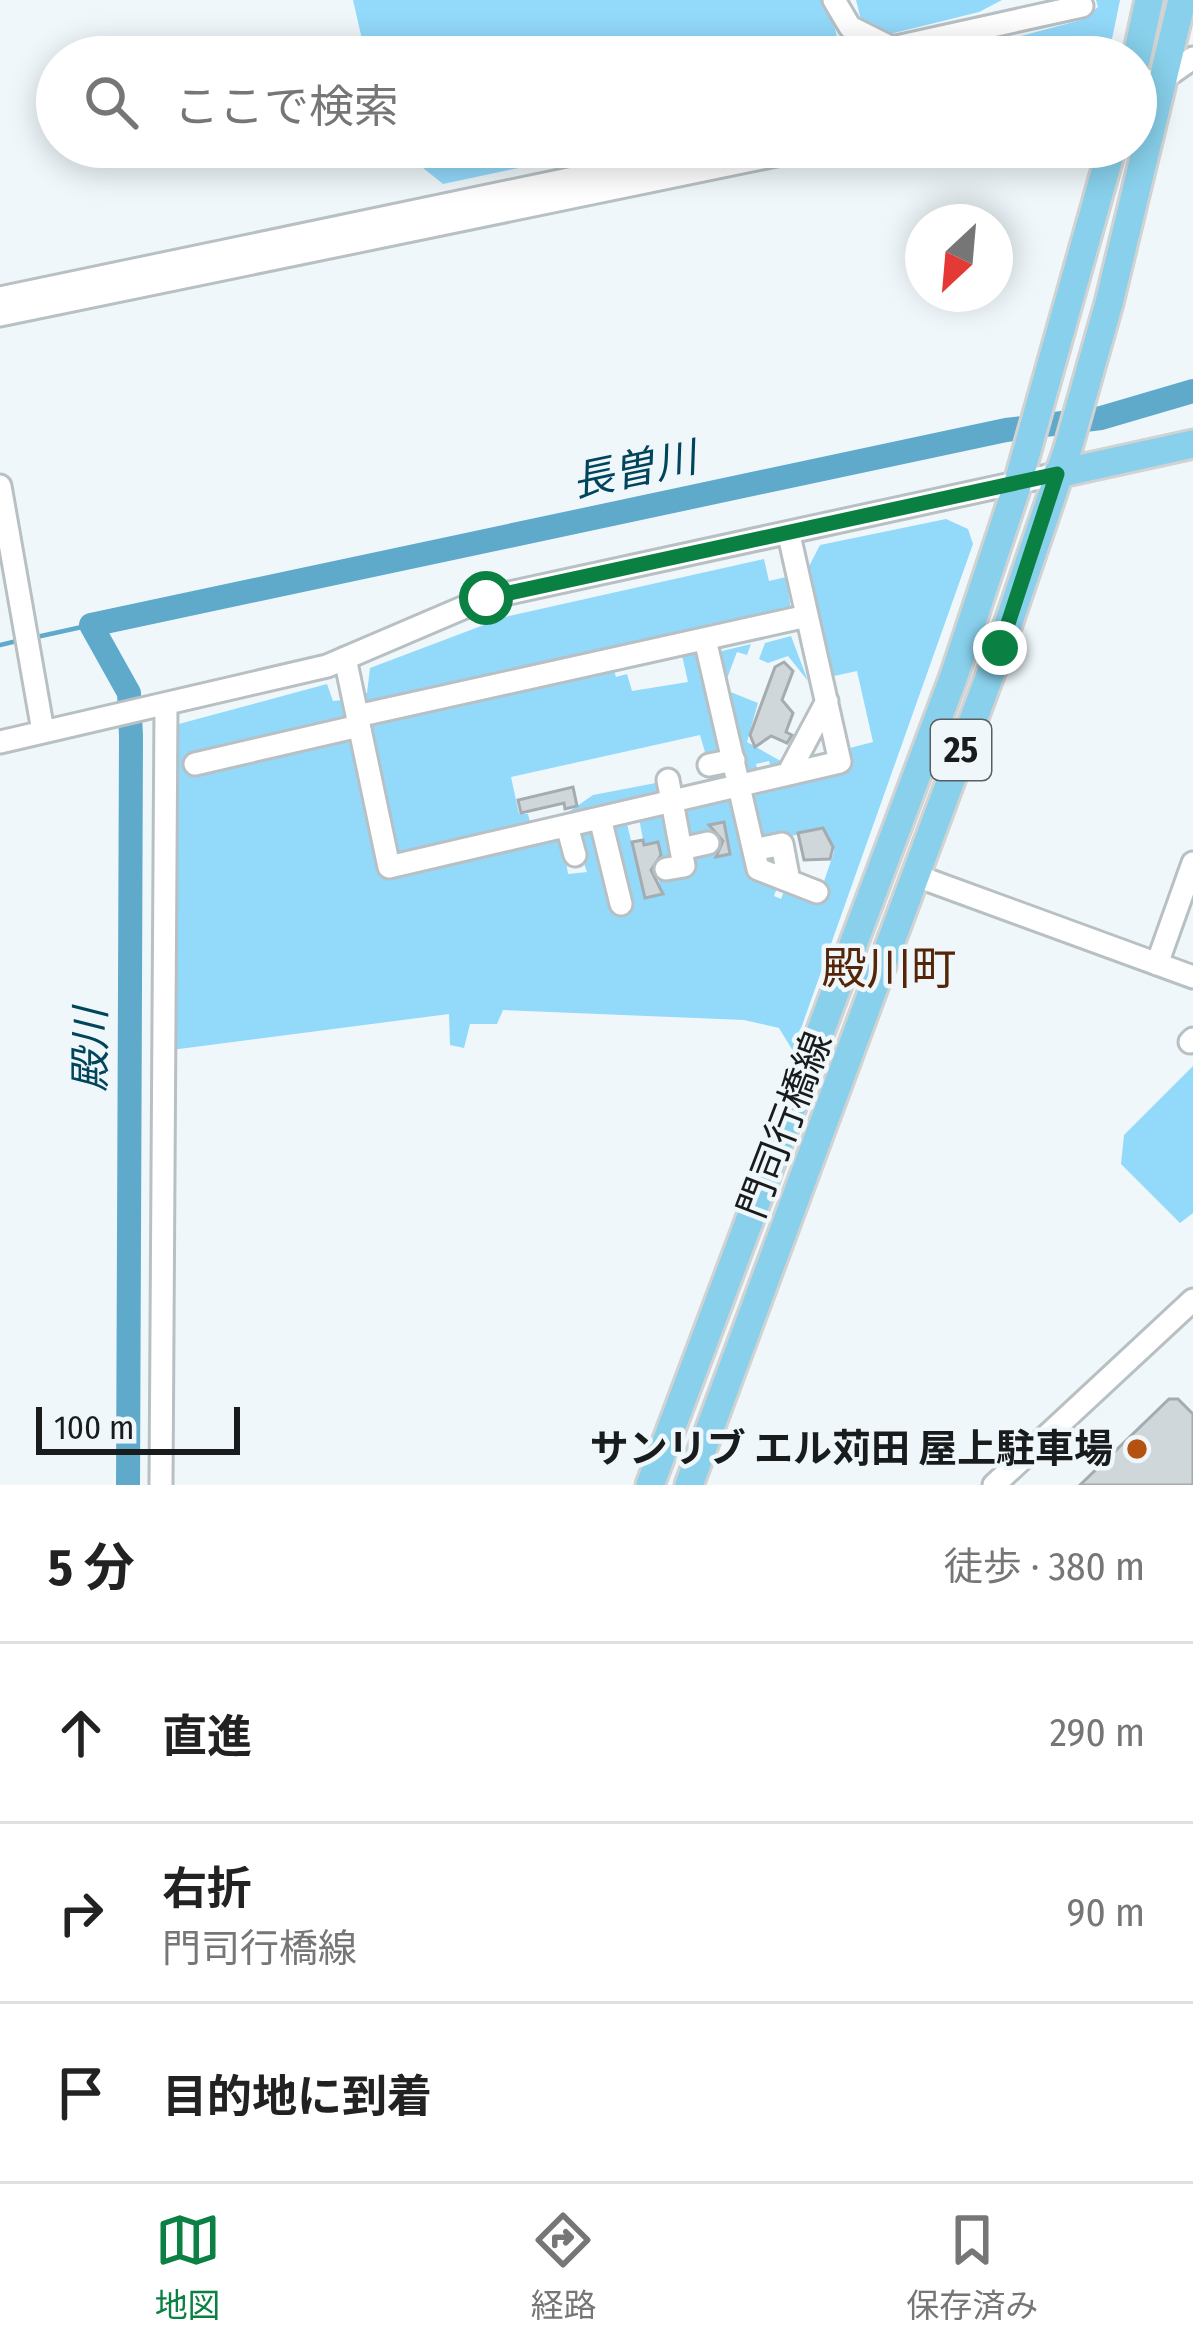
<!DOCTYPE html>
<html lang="ja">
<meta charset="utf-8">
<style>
:root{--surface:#fff;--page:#f2f2f2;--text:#222;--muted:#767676;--line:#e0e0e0;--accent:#0b8043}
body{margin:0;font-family:"Fira Sans Condensed","Noto Sans JP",sans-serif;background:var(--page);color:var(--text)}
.compass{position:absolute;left:905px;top:204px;width:108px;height:108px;border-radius:50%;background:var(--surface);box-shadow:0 6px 30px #0003;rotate:206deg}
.scale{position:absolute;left:36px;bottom:30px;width:204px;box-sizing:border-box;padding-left:12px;border:6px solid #191c1d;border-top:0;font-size:33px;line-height:42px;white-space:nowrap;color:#191c1d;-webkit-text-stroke:9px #eff7fb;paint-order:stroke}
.stop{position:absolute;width:36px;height:36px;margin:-27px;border:9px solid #0b8043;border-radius:50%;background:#fff}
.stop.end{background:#0b8043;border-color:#fff;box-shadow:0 3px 12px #0008}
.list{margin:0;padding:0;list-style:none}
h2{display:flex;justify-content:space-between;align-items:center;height:156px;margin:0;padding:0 48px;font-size:51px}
h2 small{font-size:39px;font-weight:400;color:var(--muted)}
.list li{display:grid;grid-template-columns:78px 1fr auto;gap:36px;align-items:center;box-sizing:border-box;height:180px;padding:0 48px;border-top:3px solid var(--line)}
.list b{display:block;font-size:45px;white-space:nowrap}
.list p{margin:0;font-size:39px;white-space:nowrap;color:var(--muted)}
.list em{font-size:39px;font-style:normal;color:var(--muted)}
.icon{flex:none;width:66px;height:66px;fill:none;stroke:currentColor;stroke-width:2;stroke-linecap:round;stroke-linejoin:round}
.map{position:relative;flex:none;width:1193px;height:1485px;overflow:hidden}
.search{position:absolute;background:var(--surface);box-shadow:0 6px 30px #0003;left:36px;right:36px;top:36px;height:132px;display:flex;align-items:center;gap:30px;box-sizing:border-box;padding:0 42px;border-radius:66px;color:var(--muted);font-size:45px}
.sheet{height:696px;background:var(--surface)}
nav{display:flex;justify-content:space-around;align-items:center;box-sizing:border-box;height:168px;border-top:3px solid var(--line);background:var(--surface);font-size:33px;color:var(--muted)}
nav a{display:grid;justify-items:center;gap:6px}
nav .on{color:var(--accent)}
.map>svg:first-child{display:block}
.green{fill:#92d9fa}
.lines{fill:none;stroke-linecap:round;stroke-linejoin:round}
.stream{stroke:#5faacb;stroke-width:4.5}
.river{stroke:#5faacb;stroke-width:24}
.building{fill:#cfd7db;stroke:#a5acb0;stroke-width:3}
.minor-casing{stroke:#b8c0c4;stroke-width:27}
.major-casing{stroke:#d1d2d2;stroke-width:33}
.minor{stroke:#fff;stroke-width:21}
.major{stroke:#88d0eb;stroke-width:27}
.route{stroke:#0b8043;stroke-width:15}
.poi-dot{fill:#b45311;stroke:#eff7fb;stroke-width:4.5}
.labels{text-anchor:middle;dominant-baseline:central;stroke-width:9;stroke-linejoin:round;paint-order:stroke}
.shield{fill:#eff7fb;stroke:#595e60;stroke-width:3}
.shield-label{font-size:36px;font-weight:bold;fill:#191c1d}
.street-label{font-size:39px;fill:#191c1d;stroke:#eff7fb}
.poi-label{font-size:39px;font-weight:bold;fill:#191c1d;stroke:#eff7fb;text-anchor:end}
.water-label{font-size:42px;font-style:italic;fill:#01455c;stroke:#eff7fb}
.quarter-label{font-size:45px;fill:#542507;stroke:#eff7fb}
</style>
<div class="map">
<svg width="1193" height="1485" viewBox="0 0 1193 1485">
<rect width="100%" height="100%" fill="#eff7fb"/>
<path class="green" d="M353,0h475l14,57h-476z
M856,0h146l-23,12 -93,23 -25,-15z
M1096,0h24l-8,39c-56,22 -112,18 -171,18l140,-37 17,-13z
M397,147h220l-174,37z
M946,519l22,10 5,15 -180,507 -14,-23 -35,-8 -241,-10 -6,14h-27l-6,24 -14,-3 -1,-31 -278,36 4,-325 152,-41 6,17 11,-1 5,12 -6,11 -150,32 -4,8 6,10 158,-36 31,137 173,-42 14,26 -5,2 2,14 19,-2 -13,-37 13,-10 9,4 18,76 9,-1 -14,-73 7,-12 11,5 18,74 17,-3 -4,-18 33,-7 6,-20 16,-4 3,11 14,-3 -6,-31 -14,2 2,12 -23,2 -8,-27 4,-9 38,-10 14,8 17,72 24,12 -4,11 7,3 5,-13 32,13 16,-47 -11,-23 -68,15 -10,-43 8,-13 89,-21v-17l31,-8 -16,-71 -32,7 -21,-102 16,-31z
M764,559l5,22 17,-4 5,33 -423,99 -12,-12 11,-4 3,-25 135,-51z
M791,636l17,45 -20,-25 -20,7 -9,-4 6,-16z
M751,644l-4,11 -10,-3 -14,37 35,14 -11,39 39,22 -14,9 -3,-12 -13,3 3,11 -8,2 -11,-8 -24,-107 6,-11z
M691,648l9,3 22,100 -15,8 -7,-24 -189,42 8,37h9l2,8 -9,8 -118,26 -10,-3 -29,-128 249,-58 3,10 11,-3 5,17 56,-9 -7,-31z
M661,782v12l-89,24 -5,-5 26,-18z
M665,810l11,49 -13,3 -5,-19 -14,2 -5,-27z
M1193,1066v147l-13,10 -59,-59 3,-29z"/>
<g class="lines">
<path class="stream" d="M32,638l59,-13
M0,645l21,-5"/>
<path class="river" d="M128,1485l3,-749 -2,-43 -38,-68 915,-195 95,-12 92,-27"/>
</g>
<path class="building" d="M784,662l9,9 -11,29 11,13 -7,19 6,3 -5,8 -16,-7 -16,11 -5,-12 25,-68z
M573,787l4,19 -12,3 -1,-6 -43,10 -3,-13z
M724,822l6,32 -14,3 7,-16 -14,-16z
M823,828l10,19 -3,12 -26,1 -6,-27z
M643,840l1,5 14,-3 3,13 -10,15 12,24 -18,4 -13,-56z
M1178,1399l15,15v71h-113l89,-86z"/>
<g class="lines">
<g class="minor-casing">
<path id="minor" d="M834,0l16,27 42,21 190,-42
M1136,85l30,-8 27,-19
M0,298l722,-151
M0,315l815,-168
M0,486l43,245
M705,639l53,230 59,23
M345,658l44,209 451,-105 -51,-227
M357,716l450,-100
M0,742l327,-76 159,-68 571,-124
M195,764l164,-38
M709,765l25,-5
M788,774l39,-73
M600,818l21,86
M567,826l8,29
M681,849l27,-6
M754,850l28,-6 7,37
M666,869l18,-3 -16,-86
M914,875l279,102
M1157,964l36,-101
M1190,1042l3,-3
M161,1485l5,-779
M994,1485l199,-185"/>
</g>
<g class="major-casing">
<path id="major" d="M1136,60l13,-60
M1057,474l136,-30
M650,1485l304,-809 63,-190 95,-339
M689,1485l311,-837 68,-200 41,-145 73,-303"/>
</g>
<use href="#minor" class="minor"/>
<use href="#major" class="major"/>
</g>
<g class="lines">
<path class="route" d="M486,598l571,-124 -57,174"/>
</g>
<circle class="poi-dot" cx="1137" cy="1449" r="12"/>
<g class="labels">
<rect class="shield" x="931" y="720" width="60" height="60" rx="9"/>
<g class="shield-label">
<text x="961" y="750">25</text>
</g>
<g class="street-label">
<text transform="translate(785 1125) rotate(-69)">門司行橋線</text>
</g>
<g class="poi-label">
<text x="1113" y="1449">サンリブ エル苅田 屋上駐車場</text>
</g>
<g class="water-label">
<text transform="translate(634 470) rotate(-12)">長曽川</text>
<text transform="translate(91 1050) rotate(-90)">殿川</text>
</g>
<g class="quarter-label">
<text x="889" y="969">殿川町</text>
</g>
</g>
</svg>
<svg class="compass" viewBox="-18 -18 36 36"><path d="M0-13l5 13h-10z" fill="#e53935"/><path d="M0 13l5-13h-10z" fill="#767676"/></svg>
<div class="scale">100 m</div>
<div class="stop" style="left:486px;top:598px"></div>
<div class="stop end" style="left:1000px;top:648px"></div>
<div class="search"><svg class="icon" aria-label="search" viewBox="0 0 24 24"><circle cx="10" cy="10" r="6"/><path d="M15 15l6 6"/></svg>ここで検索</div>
</div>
<section class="sheet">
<h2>5 分<small>徒歩 · 380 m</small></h2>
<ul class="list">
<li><svg class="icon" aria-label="ahead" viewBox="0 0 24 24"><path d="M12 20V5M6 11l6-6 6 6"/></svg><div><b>直進</b></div><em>290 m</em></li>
<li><svg class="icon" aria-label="right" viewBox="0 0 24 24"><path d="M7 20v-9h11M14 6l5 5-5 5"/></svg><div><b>右折</b><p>門司行橋線</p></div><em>90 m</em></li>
<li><svg class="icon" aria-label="arrive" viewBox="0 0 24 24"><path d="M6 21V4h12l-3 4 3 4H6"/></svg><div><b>目的地に到着</b></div></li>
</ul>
</section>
<nav>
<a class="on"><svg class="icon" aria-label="map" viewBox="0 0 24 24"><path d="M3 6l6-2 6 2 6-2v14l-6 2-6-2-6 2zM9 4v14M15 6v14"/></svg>地図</a>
<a><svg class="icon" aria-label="directions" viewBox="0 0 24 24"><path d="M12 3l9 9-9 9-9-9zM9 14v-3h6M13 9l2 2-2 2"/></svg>経路</a>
<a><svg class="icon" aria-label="saved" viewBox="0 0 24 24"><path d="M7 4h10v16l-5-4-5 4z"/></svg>保存済み</a>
</nav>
